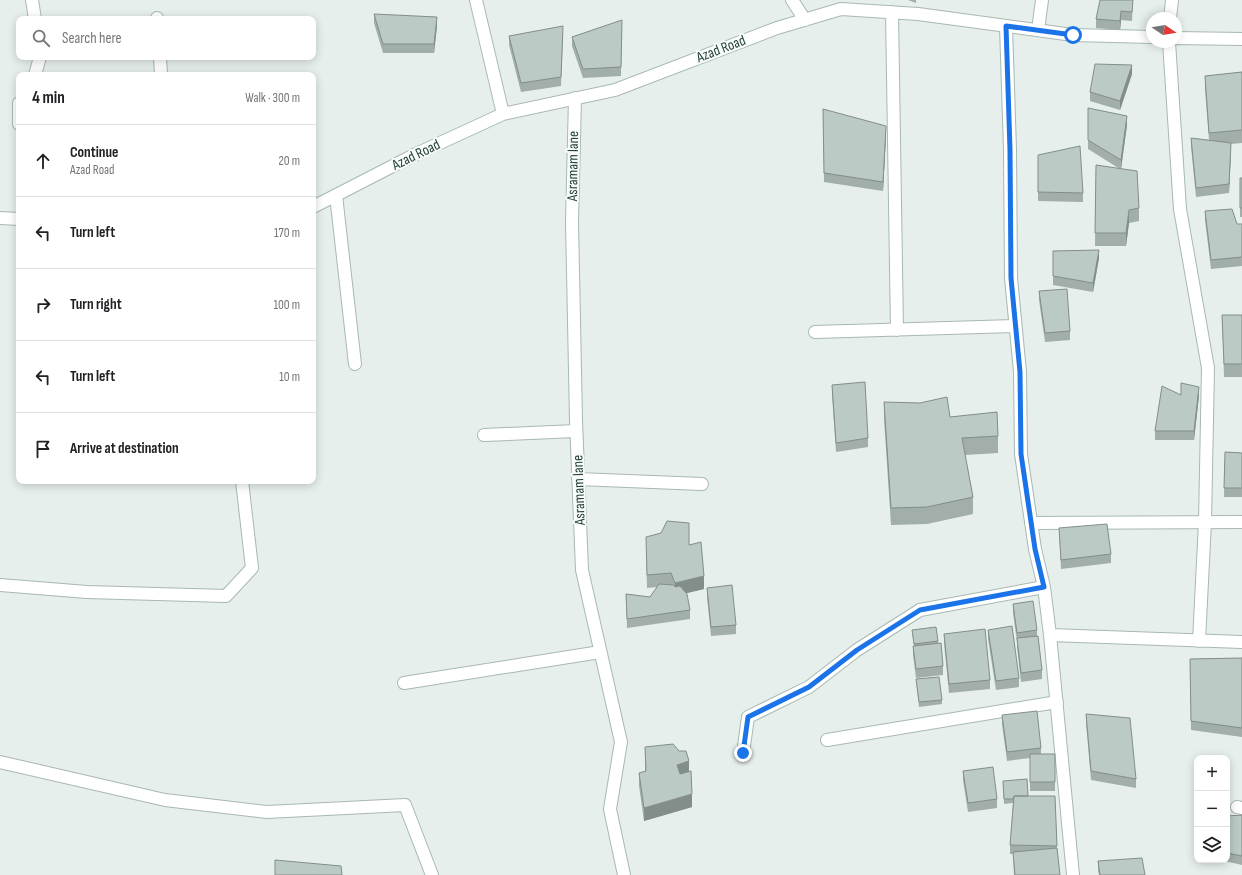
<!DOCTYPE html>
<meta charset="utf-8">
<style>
:root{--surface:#fff;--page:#f6f6f6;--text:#202124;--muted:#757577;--line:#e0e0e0}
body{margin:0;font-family:"Sofia Sans Condensed",sans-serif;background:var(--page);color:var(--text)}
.controls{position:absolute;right:12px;bottom:12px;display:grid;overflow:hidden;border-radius:8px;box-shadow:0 2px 10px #0003}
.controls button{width:36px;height:36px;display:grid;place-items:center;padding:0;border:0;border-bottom:1px solid var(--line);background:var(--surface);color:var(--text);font:20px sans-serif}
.compass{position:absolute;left:1146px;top:12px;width:36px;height:36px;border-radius:50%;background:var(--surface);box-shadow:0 2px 10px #0003;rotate:102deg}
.stop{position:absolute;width:12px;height:12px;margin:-9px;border:3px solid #1a73e8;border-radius:50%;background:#fff}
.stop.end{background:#1a73e8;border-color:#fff;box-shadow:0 1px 4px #0008}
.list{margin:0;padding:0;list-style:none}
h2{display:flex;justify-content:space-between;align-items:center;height:52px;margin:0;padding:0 16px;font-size:17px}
h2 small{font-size:13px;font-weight:400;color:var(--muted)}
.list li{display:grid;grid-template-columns:26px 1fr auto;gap:12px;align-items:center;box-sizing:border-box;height:72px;padding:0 16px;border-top:1px solid var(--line)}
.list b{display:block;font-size:15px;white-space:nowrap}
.list p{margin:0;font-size:13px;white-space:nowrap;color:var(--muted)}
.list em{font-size:13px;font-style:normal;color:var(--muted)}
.icon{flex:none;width:22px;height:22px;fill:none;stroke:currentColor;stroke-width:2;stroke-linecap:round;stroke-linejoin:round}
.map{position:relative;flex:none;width:1242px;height:875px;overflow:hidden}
.search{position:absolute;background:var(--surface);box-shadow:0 2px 10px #0003;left:16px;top:16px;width:300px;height:44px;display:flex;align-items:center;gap:10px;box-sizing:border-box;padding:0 14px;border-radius:8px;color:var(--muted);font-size:15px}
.panel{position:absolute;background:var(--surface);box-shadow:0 2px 10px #0003;left:16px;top:72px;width:300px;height:412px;border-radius:8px}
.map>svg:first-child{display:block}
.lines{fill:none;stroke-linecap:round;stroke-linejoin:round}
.minor-casing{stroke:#a8b8b2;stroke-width:14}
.minor{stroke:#fff;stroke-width:12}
.wall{fill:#a1aea9}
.shaded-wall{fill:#838d89}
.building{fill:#bbcac4;stroke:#838d89}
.route{stroke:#1a73e8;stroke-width:5}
.labels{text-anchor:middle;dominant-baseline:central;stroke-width:4;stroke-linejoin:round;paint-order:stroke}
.street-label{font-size:15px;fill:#24423a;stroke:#f7fbf9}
</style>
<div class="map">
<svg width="1242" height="875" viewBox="0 0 1242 875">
<rect width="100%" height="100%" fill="#e6efeb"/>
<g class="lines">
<g class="minor-casing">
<path id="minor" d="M32,0l3,19
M476,0l27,114
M792,0l13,20
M892,12l5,318
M157,18v1
M1170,18l2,-18
M1006,26l4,124 1,128 9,94 1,82 14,95 9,38 6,48 192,7
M1038,30l4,-30
M1176,38l66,1
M1169,42l11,167 28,159 -3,154 -6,119
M160,57l1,18
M35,75l5,-18
M575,98l-3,124 4,198 6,150 39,172 -11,67 14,66
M19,103v21
M336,195l19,169
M313,207l103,-53 87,-40 112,-24 162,-62 64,-19 77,5 155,21 79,2
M0,218l19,1
M815,332l199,-6
M484,435l92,-4
M578,479l124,5
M1031,523l211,-1
M0,585l87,7 139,4 26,-28 -10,-87
M1050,635l23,240
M404,683l196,-31
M827,740l230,-38
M743,753l5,-36 61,-30 48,-37 63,-40 124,-23
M0,762l165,38 102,12 138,-7 27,70
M1237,807l5,1"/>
</g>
<use href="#minor" class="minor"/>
</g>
<path class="wall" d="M908,0h8v3z
M1133,0l-1,21 -11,-1 -1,10 -24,-2v-9z
M374,14l63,12 -3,27h-51l-9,-30z
M622,20l-1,56 -38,2 -11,-32v-9z
M563,35l-2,51 -40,6 -12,-47v-9z
M1242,72v71l-11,1 -2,49 -33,4 -5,-51v-8l18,2 -4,-51v-13z
M1132,74l-12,36 -30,-9v-9z
M1088,108l39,17 -6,44 18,39v13l-10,2 -3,23h-31l1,-81 24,4 -32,-20z
M823,109l63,26 -3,56 -59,-9z
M1038,155l45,38v9l-45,-1z
M1240,178h2v39h-2z
M1205,211l32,13h5v42l-31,3 -6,-49z
M1053,251l46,7 -6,34 -40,-7z
M1039,291l31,40v9l-25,2 -6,-42z
M1222,315h20v62h-18z
M832,385l36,53v9l-32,5 -4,-58z
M1181,395l18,1 -5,44h-39v-9z
M884,402l66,15 48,19v17l-33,2 8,42v17l-46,10 -36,1 -7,-106z
M1225,452l17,1v44h-18z
M1059,528l52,26v9l-50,6z
M689,545l15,44 -18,4 4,17v9l-63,9 -1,-34 24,3 7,-10 -10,1 -1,-38z
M707,588l29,37v9l-25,2 -4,-39z
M1013,604l24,26v6l5,34v9l-21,3 -4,-35v-5l-4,-29z
M912,630l26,11 5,25v9l-27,3 -3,-23v-9h1z
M988,630l31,48v9l-23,3 -8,-51z
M944,634l46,46v9l-41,4 -5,-50z
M1242,658v79l-51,-7 -1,-71z
M916,679l26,21v4l-23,3z
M1086,714l50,65v9l-45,-8 -5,-57z
M1002,715l39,33v6h14v37h-25v-33l-23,3 -5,-37z
M645,747l44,25 3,35 -48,14 -5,-35v-13l6,-2z
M963,771l34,28v9l-29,4 -5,-32z
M1003,781l25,15h27l2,52 3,27h-46l-1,-21h-3v-9l3,-42 -9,1z
M1242,815v50l-17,-4v-1h2v-44z
M1098,861l47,14h-46l-1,-5z"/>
<path class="shaded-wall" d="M1121,11v9l-1,10v-9z
M437,17v9l-3,27v-9z
M1132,65v9l-12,36v-9z
M1127,116v9l-6,44v-9z
M886,126v9l-3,56v-9z
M1231,143v9l-2,41v-9z
M1129,210v13l-3,23v-13z
M1099,250v8l-6,34v-9z
M1199,387v9l-5,44v-9z
M704,576v13l-29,7v-13z
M689,761v13l-12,4v-13z
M692,794v13l-48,14v-13z"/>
<path class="building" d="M1100,0h33l-1,12 -11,-1 -1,10 -24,-2z
M374,14l63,3 -3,27h-51z
M622,20l-1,47 -38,2 -11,-32z
M563,26l-2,51 -40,6 -12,-47z
M1095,64l37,1 -12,36 -30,-9z
M1242,72v58l-33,3 -4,-57z
M1088,108l39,8 -6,44 -33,-20z
M823,109l63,17 -3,56 -59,-9z
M1191,138l40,5 -2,41 -33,4z
M1080,146l3,47 -45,-1v-37z
M1096,165l41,6 2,37 -10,2 -3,23h-31z
M1240,178h2v30h-2z
M1232,209l5,15h5v33l-31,3 -6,-49z
M1099,250l-6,33 -40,-7v-25z
M1067,289l3,42 -25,2 -6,-42z
M1222,315h20v49h-18z
M865,382l3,56 -32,5 -4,-58z
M1181,383l18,4 -5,44h-39l7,-45 19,9z
M947,397l3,20 47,-5 1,24 -36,2 11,59 -46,10 -36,1 -7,-106 36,1z
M1225,452l17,1v35h-18z
M667,521l22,2v22l12,-3 3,34 -29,7 -4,-10 -24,2 -1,-38 15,-4z
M1107,524l4,30 -50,6 -2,-32z
M659,584l15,1 1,2 5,-1 7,8 3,16 -63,9 -1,-25 24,3z
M732,585l4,40 -25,2 -4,-39z
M1033,601l4,29 -20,3 -4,-29z
M1012,626l7,52 -23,3 -8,-51z
M936,627l2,14 -24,3 -2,-14z
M985,629l5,51 -41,4 -5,-50z
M1038,636l4,34 -21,3 -4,-35z
M941,643l2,23 -27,3 -3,-23z
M1242,658v70l-51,-7 -1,-62z
M939,677l3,23 -23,2 -3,-23z
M1037,711l4,37 -34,4 -5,-37z
M1086,714l44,4 6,61 -45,-8z
M673,744l6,7h7l3,10 -12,4 3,9 11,-3 1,23 -48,14 -5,-35 7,-2 -1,-24z
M1030,754h25v28h-25z
M993,767l4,32 -29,4 -5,-32z
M1027,779l1,17h-14l-1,3h-9l-1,-18z
M1014,796h41l2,50 -47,-1z
M1242,815v41l-15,-3v-37z
M1057,848l3,27h-45l-2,-23z
M1142,858l3,17h-45l-2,-14z
M275,860l66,6 1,9h-67z"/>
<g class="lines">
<path class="route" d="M743,753l5,-36 61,-30 48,-37 63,-40 124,-23 -9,-38 -14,-95 -1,-82 -9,-94 -1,-128 -4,-124 67,9"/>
</g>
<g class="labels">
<g class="street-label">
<text transform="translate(721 49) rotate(-21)">Azad Road</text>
<text transform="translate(416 155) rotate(-26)">Azad Road</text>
<text transform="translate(573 166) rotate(-89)">Asramam lane</text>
<text transform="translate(579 490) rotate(-92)">Asramam lane</text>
</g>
</g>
</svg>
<div class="controls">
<button>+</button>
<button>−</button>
<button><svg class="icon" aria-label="layers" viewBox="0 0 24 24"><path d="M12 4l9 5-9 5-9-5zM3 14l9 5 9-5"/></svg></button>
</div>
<svg class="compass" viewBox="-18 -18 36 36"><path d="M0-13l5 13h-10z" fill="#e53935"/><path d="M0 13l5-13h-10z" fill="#757577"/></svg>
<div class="stop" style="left:1073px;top:35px"></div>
<div class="stop end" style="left:743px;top:753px"></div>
<div class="search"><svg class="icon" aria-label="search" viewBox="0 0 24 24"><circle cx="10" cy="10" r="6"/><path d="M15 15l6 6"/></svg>Search here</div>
<section class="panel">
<h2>4 min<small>Walk · 300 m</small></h2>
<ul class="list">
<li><svg class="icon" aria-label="ahead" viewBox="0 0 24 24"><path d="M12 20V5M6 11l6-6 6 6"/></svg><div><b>Continue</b><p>Azad Road</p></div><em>20 m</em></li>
<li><svg class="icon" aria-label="left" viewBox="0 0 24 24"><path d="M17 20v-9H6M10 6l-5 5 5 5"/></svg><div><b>Turn left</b></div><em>170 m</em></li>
<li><svg class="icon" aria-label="right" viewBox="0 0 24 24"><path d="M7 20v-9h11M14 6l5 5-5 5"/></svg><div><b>Turn right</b></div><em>100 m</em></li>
<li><svg class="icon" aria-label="left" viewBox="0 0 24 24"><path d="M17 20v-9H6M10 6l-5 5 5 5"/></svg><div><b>Turn left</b></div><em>10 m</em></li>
<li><svg class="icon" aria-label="arrive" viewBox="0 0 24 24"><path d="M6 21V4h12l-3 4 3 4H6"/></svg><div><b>Arrive at destination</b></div></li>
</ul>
</section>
</div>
